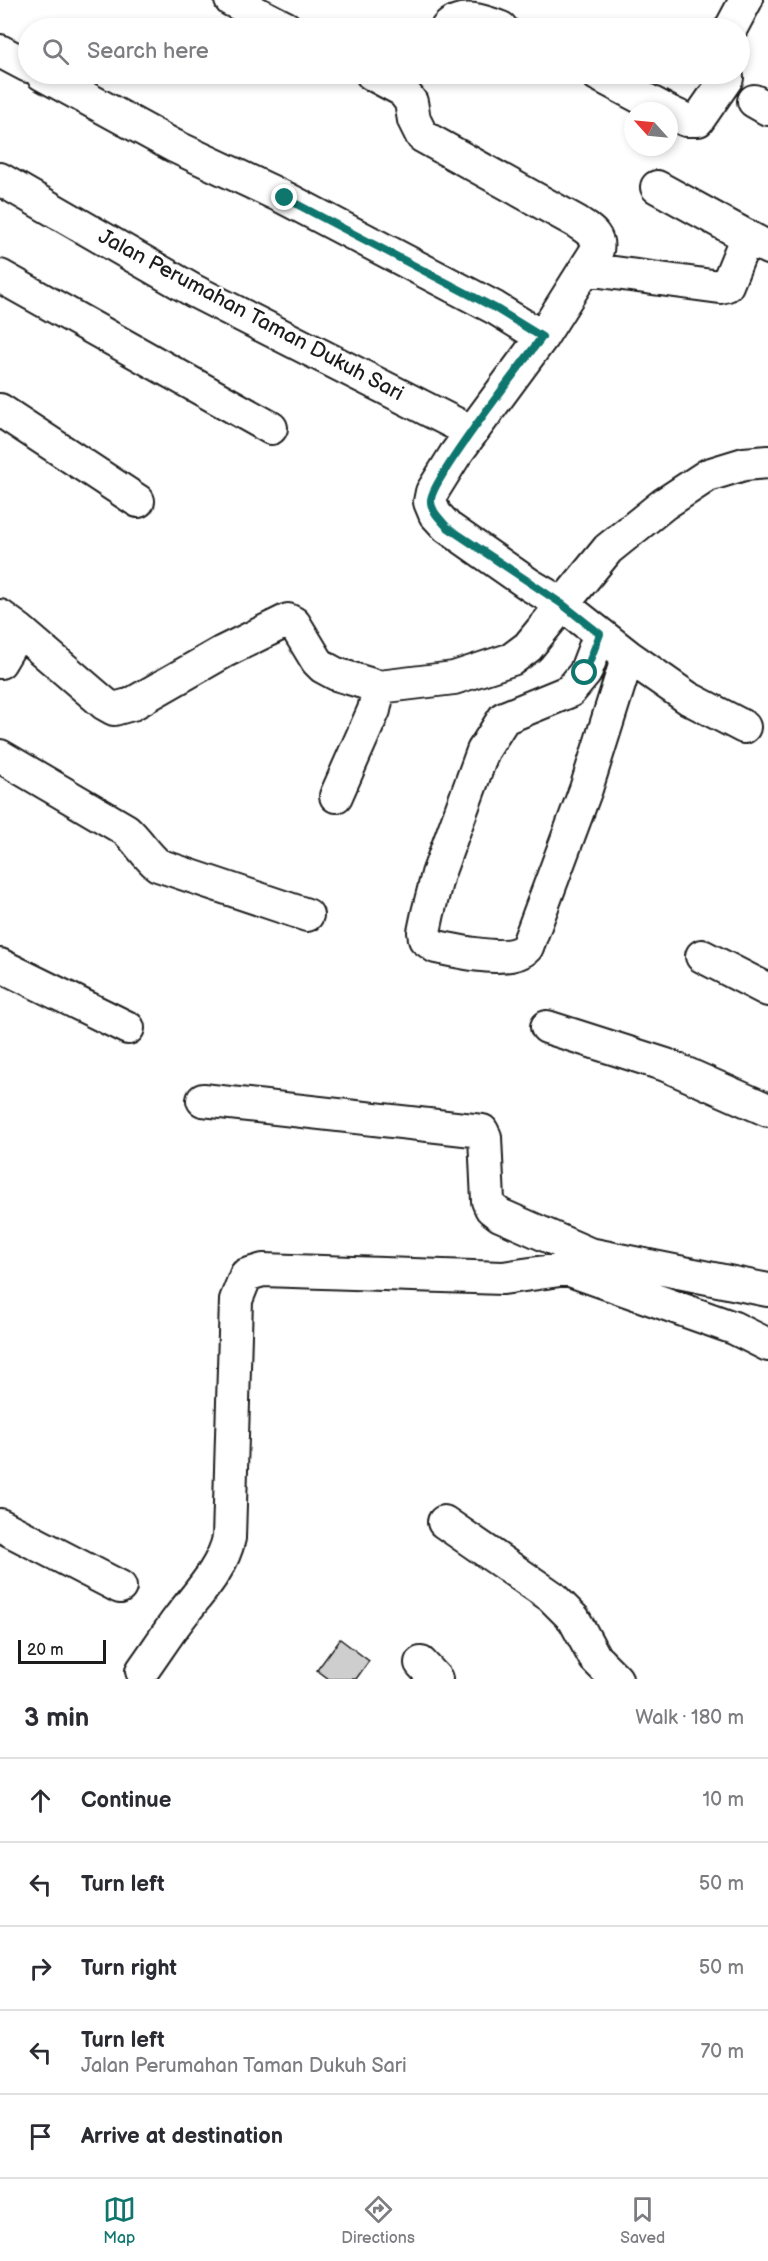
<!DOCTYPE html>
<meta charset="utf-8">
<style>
:root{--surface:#fff;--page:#f7f7f7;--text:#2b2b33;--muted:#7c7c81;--line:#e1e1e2;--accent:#0f766e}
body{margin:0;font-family:"Balsamiq Sans",sans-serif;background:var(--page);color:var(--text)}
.compass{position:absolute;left:624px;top:102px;width:54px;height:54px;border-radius:50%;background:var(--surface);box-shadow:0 3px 9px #0003;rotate:297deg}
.scale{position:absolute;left:18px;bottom:15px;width:88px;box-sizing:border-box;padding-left:6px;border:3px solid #1c1c1c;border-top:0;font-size:16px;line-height:21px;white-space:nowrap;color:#1c1c1c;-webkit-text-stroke:4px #fff;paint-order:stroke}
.stop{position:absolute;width:18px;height:18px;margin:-14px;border:4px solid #0f766e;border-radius:50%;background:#fff}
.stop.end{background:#0f766e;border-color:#fff;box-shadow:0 2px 6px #0008}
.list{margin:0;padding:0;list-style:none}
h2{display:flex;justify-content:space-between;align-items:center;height:78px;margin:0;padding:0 24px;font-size:26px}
h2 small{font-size:20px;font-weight:400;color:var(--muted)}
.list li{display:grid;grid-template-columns:39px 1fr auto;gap:18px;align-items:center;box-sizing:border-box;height:84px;padding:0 24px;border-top:2px solid var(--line)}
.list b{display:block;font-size:22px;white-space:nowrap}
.list p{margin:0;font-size:20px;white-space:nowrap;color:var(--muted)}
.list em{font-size:20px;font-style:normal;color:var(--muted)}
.icon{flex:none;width:33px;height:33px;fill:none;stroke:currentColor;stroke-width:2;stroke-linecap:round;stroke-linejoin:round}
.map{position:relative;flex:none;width:768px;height:1679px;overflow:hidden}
.search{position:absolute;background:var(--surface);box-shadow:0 3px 9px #0003;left:18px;right:18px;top:18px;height:66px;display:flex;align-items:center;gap:15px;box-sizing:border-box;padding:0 21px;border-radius:33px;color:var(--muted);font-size:22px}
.sheet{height:498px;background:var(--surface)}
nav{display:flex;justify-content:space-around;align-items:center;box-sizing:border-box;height:84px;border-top:2px solid var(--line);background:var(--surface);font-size:16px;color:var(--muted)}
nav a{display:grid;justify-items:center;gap:3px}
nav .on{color:var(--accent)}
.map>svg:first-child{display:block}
.building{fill:#cecece;stroke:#1c1c1c;stroke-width:1.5}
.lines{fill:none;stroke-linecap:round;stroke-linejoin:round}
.street-casing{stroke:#1c1c1c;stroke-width:36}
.street{stroke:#fff;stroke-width:32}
.route{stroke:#0f766e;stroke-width:8}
.labels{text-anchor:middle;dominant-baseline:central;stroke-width:5;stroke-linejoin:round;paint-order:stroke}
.street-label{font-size:21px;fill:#1c1c1c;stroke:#fff}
</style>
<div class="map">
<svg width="768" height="1679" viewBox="0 0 768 1679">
<rect width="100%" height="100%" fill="#fff"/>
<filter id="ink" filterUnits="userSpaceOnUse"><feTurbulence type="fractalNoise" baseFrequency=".0167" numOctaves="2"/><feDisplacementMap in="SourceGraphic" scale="12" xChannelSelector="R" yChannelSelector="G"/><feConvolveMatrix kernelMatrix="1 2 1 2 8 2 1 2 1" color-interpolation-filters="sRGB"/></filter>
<g filter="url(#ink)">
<path class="building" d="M340,1639l29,22 -13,18h-27l-12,-9z"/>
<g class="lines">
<g class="street-casing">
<path id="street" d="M231,0l55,28
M447,28c14,-15 36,-7 54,0
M731,28l15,-28
M0,51l28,15
M42,74l132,72 111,52 210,110 47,29
M372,74l30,16 9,12 3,18 8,16 155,86c11,8 23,13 20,28l-55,87 -87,118 -23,37 -2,10 5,12 12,13 83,58 32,19 66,52 60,42 56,29
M597,74l70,37
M754,101l14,8
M669,112l17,8h12l29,-42 -1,-4
M0,179l194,112 278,141
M657,187l111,61
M585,269l135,18 7,-2 20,-49
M0,276l271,152
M0,410l138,91
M0,616l19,14 86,74 9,5 18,-5 91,-52 65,-32 6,3 23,38 6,6 13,7 43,13 75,-9 58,-19 16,-12 80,-98 56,-45 44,-29 36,-11 24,-2
M600,634l-15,39 -15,18 -66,27 -21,33 -45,123 -10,39 -4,19 1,7 11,8c22,4 75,18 91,0l59,-158 42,-133
M0,662l19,-32
M0,756l126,74c12,11 20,25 32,35l149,50
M336,796l38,-86 5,-23
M702,956l66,34
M0,965l128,63
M547,1027l119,38 102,45
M203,1100l279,31 3,6 3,64 3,7 9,7 89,39 179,36
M444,1522l107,74 23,23 21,39 21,21
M0,1525l120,62
M421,1663l15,16
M142,1671c13,-18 25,-37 38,-54 19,-25 42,-48 49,-79l7,-238 10,-25 17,-5 240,8 64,-9 167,59 34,17"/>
</g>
<use href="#street" class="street"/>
</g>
</g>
<g class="lines" filter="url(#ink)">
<path class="route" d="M285,198l210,110 47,29c-18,24 -111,143 -111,163 -1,10 9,19 16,27l115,77 38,30 -15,39"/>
</g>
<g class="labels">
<g class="street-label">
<text transform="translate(251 315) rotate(28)">Jalan Perumahan Taman Dukuh Sari</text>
</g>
</g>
</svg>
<svg class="compass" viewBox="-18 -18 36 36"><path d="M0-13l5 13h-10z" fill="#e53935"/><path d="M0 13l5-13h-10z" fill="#7c7c81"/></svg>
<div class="scale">20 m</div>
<div class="stop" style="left:585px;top:673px"></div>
<div class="stop end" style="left:285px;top:198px"></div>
<div class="search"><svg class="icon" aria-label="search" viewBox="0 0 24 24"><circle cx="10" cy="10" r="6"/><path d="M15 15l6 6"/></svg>Search here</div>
</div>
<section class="sheet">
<h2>3 min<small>Walk · 180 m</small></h2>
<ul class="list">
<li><svg class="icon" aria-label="ahead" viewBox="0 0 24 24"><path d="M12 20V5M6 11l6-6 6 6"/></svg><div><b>Continue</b></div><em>10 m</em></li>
<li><svg class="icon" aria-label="left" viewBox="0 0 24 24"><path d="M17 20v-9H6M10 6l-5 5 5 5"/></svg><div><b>Turn left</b></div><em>50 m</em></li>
<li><svg class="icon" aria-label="right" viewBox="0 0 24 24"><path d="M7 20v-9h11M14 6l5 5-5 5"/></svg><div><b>Turn right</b></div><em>50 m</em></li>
<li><svg class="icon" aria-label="left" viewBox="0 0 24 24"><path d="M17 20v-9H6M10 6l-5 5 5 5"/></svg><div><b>Turn left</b><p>Jalan Perumahan Taman Dukuh Sari</p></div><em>70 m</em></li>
<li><svg class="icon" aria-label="arrive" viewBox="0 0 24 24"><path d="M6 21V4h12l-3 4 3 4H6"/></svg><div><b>Arrive at destination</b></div></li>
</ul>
</section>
<nav>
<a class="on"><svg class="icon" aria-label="map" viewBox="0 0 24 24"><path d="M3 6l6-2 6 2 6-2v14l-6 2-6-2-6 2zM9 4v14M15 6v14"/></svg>Map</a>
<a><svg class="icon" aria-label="directions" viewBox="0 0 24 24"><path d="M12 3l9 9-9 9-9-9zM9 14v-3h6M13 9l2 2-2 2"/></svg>Directions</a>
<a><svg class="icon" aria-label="saved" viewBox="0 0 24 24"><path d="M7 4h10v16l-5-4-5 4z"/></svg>Saved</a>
</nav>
